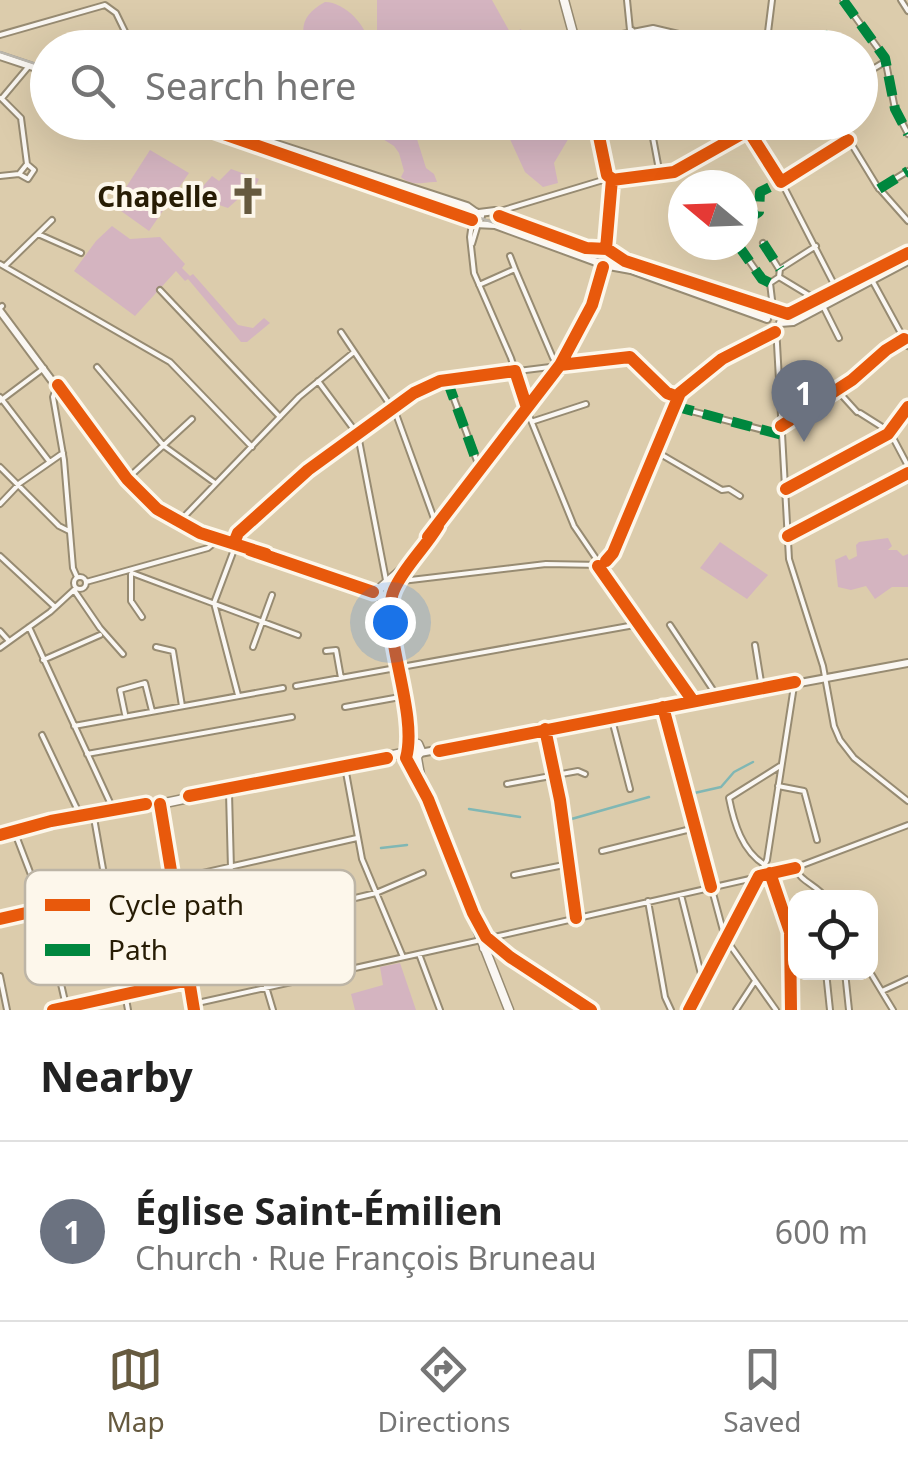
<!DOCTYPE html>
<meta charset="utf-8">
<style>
:root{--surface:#fff;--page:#f6f6f6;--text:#222;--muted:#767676;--line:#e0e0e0;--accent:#665a3f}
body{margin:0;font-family:"Noto Sans",sans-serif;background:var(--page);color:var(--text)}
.controls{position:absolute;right:30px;bottom:30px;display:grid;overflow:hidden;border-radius:20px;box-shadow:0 10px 40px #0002}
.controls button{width:90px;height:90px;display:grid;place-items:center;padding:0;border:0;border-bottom:2px solid var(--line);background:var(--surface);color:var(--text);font:50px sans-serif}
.compass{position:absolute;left:668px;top:170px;width:90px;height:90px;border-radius:50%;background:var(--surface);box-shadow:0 10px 40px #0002;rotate:289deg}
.you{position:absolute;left:390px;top:622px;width:35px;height:35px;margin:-25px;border:8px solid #fff;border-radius:50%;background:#1a73e8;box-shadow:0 0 0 15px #1a73e833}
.badge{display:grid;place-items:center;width:65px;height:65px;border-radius:50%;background:var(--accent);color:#fff;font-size:32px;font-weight:700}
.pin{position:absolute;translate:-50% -82px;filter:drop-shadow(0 2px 5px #0008)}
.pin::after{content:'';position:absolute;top:52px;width:35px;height:30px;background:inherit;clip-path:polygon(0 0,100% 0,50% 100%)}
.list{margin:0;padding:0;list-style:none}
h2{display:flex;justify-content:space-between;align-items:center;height:130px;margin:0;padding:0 40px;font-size:42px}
h2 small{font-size:32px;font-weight:400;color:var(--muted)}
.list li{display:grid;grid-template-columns:65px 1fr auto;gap:30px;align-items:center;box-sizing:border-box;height:180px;padding:0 40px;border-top:2px solid var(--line)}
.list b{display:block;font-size:38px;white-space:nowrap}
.list p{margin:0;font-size:32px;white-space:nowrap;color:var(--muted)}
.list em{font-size:32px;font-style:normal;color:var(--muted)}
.icon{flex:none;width:55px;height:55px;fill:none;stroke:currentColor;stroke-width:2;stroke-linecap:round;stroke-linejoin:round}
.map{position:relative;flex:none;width:908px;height:1010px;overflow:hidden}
.search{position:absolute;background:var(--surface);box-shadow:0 10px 40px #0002;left:30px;right:30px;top:30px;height:110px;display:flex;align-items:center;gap:25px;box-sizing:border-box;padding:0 35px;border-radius:55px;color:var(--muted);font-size:38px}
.sheet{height:310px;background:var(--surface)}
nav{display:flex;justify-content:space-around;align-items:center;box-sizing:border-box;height:140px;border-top:2px solid var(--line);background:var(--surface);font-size:28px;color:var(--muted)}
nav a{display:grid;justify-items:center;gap:5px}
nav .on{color:var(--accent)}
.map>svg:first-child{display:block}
.green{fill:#d4b4c0}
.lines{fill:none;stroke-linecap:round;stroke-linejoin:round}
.stream{stroke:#80b7b4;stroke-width:2.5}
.street-casing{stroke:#978b72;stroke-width:8}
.secondary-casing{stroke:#978b72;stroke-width:10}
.primary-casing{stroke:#978b72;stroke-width:11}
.street{stroke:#faf7f3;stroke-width:4}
.secondary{stroke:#faf7f3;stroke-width:6}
.primary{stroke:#faf7f3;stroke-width:8}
.tram{stroke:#bab6ad;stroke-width:2.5}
.quiet{stroke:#00873e;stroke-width:10;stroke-dasharray:20 10;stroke-linecap:butt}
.cycleway-casing{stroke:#fdf7eb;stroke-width:19}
.cycleway{stroke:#e8590c;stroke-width:12}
.labels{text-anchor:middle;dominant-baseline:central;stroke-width:8;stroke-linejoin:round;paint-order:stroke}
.poi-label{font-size:28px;font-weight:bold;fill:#271c04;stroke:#fdf7eb;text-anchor:end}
.key{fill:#fdf7eb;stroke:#bdb5a6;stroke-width:2.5}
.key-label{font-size:28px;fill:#271c04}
</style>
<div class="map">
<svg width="908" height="1010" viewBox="0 0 908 1010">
<rect width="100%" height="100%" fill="#dcccac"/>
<path class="green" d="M377,0h115l19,34 10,-5 6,17 9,-3 1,4h-154l5,-13 -11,-2z
M325,2c20,0 44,25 44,45h-63c-7,-22 -1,-34 19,-45z
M357,123h55l14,45 8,6 3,8c-13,-1 -24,6 -36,-5l3,-6 -5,-18 -5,-7z
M531,123h35l4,13 -16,27 4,20 -15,4 -18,-15 -16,-35 4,-9z
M150,150l39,23 -40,58 -35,-25z
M231,169l28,10 -7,14 -6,-1 -18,16 -15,-5 -9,-9 -12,10 -3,-2 23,-26 7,5z
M112,226l18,13 30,-2 25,27 -3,4 8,8 3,-2 45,51 15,3 11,-10 6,5 -23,19h-6l-53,-63 -3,2 -9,-10 -41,45 -61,-45 22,-30z
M888,538l4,8 -4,4h9l6,6 5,-2v33h-16l-17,12 -9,-13 -15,4 -13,-3 -3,-27 11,-5 3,5 8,-4 -1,-11 3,-3z
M720,542l48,33 -21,24 -47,-31z
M400,963l16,47h-61l-4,-16 32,-9 -3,-18z"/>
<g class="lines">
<path class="stream" d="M690,794l31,-7 13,-15 19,-10
M469,809l51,8
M568,820l81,-23
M381,848l26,-3"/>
<g class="street-casing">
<path id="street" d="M627,0l3,30
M843,0l42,58 10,51 13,25
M901,0l7,11
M632,30l4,18
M0,35l105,-30 11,8 17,35
M577,43l76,-15 85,20
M766,48l6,-48
M860,77l26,-16
M3,97l26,-31
M1,98l20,20 6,46 7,6 -6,9 -9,-5
M650,122l10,53
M838,122l39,64 31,35
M0,176l19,-2 8,-10
M612,180l62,-8 71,-40 5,1 33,52 54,105
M781,182l67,-42
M879,189l29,-18
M497,212l106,-32
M472,223l-2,14 4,36 37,85 17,55 46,113 119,175
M38,234l43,19
M763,243l16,26
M472,244l6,-20
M738,245l24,34 8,4
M510,256l5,13
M0,264l170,98 82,85
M5,266l47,-46
M779,277l38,23
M872,280l36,66
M770,283l9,-6 1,-8 36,-23
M770,283l3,25
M479,285l36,-16 38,89 7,7
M160,290l120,127
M823,306l16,32
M0,308l2,-2
M776,326l13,233 34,107 11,60 6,14 14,18 54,43
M341,332l55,82 40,110
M97,367l67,79 51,37
M447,380l33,89
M318,381l40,54 28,145
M57,386l-4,11 11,63 9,108 4,9
M837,390l20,22
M0,397l49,64
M0,401l44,-33
M676,407l106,28
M860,413l30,19 18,34
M534,421l52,-17
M782,426l70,-46 34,-30 18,-11
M657,452l65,38 7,-1 11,7
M0,467l59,59 10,5
M127,479l65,-60
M786,489l102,-55 20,-27
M0,504l20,-21 43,-30
M178,523l121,-126 55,-45
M788,536l120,-63
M234,543l4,-10 49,-45 67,-53 42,-31 43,-23 191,-24 37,36 11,4
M0,556l55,51
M132,573l166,62
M131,574v27l11,16
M74 583a6 6 0 1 1 12 0a6 6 0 1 1-12 0Z
M402,581l144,-17 55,1 12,-12 67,-160 42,-34 53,-27
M86,582l122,-34 10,-8
M74,590l26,38 23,26
M214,603l24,92
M214,603l21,-56
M670,625l47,71
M29,627l84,182
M0,631l9,10
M755,645l7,43
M156,647l17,4 9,55
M253,647l19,-52
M0,648l50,-36 26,-24
M326,651l10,-1 5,28
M43,660l57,-25
M296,686l344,-62
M345,707l55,-10
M663,707l62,231 51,72
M125,714l-5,-24 25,-7 7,28
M611,716l19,73
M74,726l209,-38
M545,729l15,71 16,116
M42,735l38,80
M87,754l205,-37
M345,767l17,92 41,98
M507,784l71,-13 7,3
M778,786l26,5 13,49
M229,793l2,76 42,141
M160,804l34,206
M94,818l34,192
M15,833l28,73 24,104
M602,851l93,-23
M765,865c-23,-14 -31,-42 -36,-67l51,-32
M795,868c6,14 22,17 31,30
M770,873l20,59 1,78
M514,875l55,-11
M681,895l22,87
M648,901l17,96 6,13
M0,919l357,-81
M247,924l129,-31 47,-20
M490,938l299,-68 119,-45
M419,954l21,56
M826,972l4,38
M845,972l4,38
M870,972l23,38
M0,976l7,34
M882,991l26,-12
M193,1004l288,-64
M53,1010l136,-30
M689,1010l78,-150 27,-174
M736,1010l19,-29"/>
</g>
<g class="secondary-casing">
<path id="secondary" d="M0,56l48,16
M209,122l258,84 14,10 -3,8
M476,212l-4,5 3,7 20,1 101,37
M479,213l16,-2 3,9
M499,216l87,32 15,2
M613,254l12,7 163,53 120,-61
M609,266l22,4 136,49
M0,311l73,98
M780,323l13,-1 115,-61
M58,385l69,94 30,30 43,24 66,21
M266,554l92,31 21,11
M420,753l488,-90
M492,942l99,68"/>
</g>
<g class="primary-casing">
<path id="primary" d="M564,0l13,48
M596,122l11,53 5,4 -6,70
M596 258a9 9 0 1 1 18 0a9 9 0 1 1-18 0Z
M408,569l-16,23 -1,25 19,131
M391,617l-13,-27 28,-24 154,-201 32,-60 11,-38
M417,758l3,17
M407,760c31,37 54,160 85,181l-2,7h-6
M414,761l7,-10 -3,-7
M0,835l51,-14 109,-17 247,-52
M478,931l31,79"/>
</g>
<use href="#street" class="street"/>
<use href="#secondary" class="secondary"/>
<use href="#primary" class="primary"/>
<path class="tram" d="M0,52l48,16
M195,122l585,197 17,-2 111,-58"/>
<path class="quiet" d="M843,0l42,58 10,51 13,25
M799,48l23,-17 10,17
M879,189l29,-18
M743,223l16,-11 1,-20 18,-9 -1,-3
M763,243l17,26
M738,245l24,34 8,4
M447,380l33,91
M674,406l108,29"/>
<g class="cycleway-casing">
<path id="cycleway" d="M189,122l283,98
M596,122l11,53 5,4 -6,70
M612,180l62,-8 71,-40 5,1 31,49 67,-42
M499,216l87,32 21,1 18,12 163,53 120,-61
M560,365l70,-8 37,36 11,4
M58,385l69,94 30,30 43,24 66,21
M781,426l71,-46 34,-30 18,-11
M786,489l102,-55 20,-27
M438,526c-13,22 -34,41 -44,64 -16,35 25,122 12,168l22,41 45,114 13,24 24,20 81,53
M788,536l120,-63
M428,537l132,-172 32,-60 11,-38
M234,543l4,-10 70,-63 106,-77 26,-12 75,-10 12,37
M250,550l123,42
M606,561l7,-8 67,-160 42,-34 53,-27
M598,566l95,135
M663,707l48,180
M545,729l15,71 16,118
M439,751l356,-69
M189,796l198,-38
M160,804l34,206
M0,835l51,-14 95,-17
M770,873l20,59 1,78
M0,919l172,-39
M53,1010l136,-30
M689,1010l70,-134 36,-8"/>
</g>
<use href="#cycleway" class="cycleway"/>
</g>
<defs>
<g id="church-bare" transform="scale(3)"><path d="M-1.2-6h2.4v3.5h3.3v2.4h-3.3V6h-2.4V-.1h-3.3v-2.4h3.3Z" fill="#665a3f" stroke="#fdf7eb" stroke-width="2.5" paint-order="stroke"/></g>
</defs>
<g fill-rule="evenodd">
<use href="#church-bare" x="248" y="196"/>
</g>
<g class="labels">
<g class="poi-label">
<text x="218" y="196">Chapelle</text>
</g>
</g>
<rect x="25" y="870" width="330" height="115" rx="15" class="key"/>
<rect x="45" y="899" width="45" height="12" fill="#e8590c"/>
<rect x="45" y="944" width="45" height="12" fill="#00873e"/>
<g class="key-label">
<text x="108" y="915">Cycle path</text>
<text x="108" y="960">Path</text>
</g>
</svg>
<div class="controls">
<button><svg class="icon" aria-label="locate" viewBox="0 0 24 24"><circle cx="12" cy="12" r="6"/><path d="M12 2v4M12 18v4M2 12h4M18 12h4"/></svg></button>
</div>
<svg class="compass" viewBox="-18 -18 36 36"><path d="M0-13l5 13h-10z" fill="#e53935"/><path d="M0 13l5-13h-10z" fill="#767676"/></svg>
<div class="you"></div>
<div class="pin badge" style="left:804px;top:442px;background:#6b7280">1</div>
<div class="search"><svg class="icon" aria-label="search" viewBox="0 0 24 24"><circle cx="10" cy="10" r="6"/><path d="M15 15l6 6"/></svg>Search here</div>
</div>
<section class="sheet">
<h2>Nearby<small></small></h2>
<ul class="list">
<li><span class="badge" style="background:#6b7280">1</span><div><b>Église Saint-Émilien</b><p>Church · Rue François Bruneau</p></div><em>600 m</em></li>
</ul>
</section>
<nav>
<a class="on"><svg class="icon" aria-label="map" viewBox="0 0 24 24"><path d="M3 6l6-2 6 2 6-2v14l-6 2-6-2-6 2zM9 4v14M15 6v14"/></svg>Map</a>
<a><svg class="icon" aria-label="directions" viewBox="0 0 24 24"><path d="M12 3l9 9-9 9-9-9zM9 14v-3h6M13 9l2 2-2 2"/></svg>Directions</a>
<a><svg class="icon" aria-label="saved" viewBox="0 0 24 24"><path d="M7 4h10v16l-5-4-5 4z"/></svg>Saved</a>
</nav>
